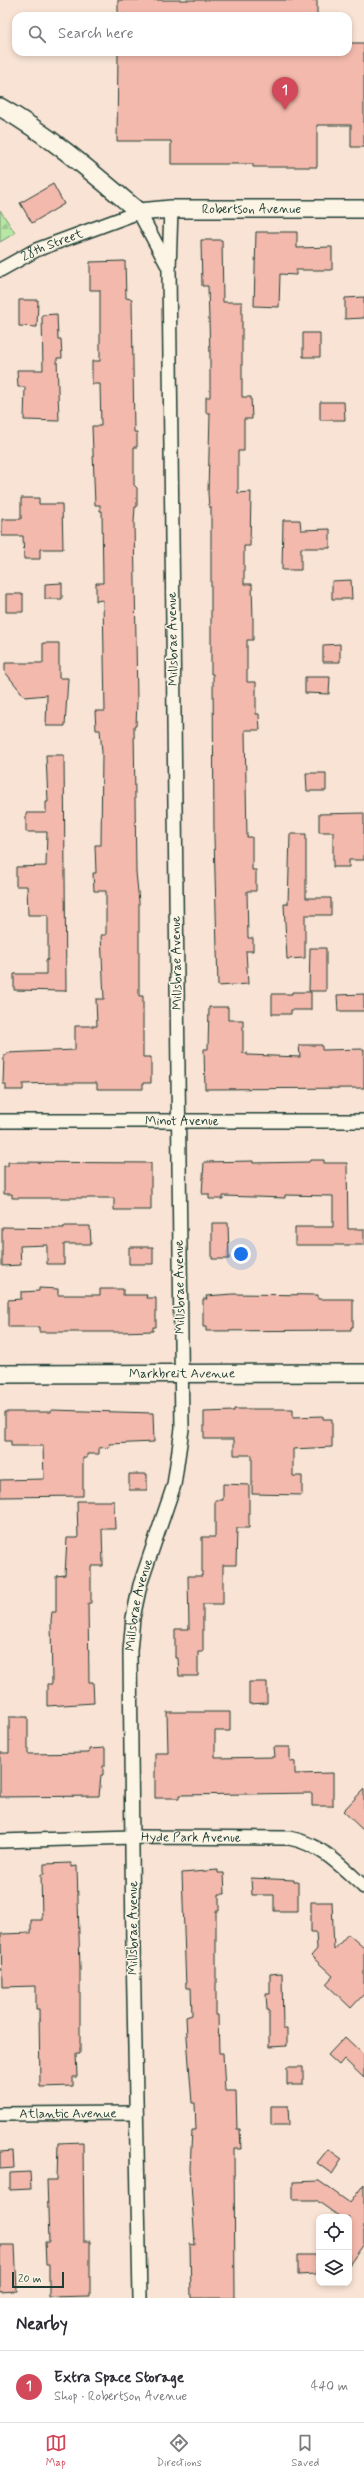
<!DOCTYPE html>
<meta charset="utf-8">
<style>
:root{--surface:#fff;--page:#f7f7f7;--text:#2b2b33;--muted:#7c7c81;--line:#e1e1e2;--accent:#d1495b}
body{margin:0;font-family:Mynerve,sans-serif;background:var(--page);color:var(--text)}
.controls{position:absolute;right:12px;bottom:12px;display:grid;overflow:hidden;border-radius:8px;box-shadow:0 2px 6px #0003}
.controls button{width:36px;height:36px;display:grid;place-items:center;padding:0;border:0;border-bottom:1px solid var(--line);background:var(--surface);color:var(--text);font:20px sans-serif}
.scale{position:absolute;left:12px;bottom:10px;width:52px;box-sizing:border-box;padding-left:4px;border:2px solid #1f3d34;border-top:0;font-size:11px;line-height:14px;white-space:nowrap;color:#1f3d34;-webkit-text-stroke:3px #fcf5e5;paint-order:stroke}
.you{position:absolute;left:241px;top:1254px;width:14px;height:14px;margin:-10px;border:3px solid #fff;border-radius:50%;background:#1a73e8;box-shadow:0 0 0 6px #1a73e833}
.badge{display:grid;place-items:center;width:26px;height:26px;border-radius:50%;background:var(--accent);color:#fff;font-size:13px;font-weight:700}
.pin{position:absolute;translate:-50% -33px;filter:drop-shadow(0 1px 2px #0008)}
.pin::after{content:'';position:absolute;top:21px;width:14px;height:12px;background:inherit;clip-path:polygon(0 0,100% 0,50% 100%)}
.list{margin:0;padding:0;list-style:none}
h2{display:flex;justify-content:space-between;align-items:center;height:52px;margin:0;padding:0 16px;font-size:17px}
h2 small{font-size:13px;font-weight:400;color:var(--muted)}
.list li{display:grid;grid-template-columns:26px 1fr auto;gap:12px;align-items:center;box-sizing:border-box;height:72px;padding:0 16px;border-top:1px solid var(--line)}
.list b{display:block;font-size:15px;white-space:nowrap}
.list p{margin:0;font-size:13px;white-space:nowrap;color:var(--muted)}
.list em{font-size:13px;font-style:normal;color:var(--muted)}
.icon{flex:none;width:22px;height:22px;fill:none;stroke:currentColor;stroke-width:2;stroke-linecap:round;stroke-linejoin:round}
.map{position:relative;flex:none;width:364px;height:2298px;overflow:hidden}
.search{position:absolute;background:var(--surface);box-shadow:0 2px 6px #0003;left:12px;right:12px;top:12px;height:44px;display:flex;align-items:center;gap:10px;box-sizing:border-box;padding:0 14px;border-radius:12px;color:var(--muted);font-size:15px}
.sheet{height:124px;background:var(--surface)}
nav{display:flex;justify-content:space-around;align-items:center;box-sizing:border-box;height:56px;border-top:1px solid var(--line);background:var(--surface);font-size:11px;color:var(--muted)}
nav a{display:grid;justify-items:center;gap:2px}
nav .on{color:var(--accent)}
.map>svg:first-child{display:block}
.forest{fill:url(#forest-firs);stroke:#6b926c}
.building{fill:#f3b9ac;stroke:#1f3d34}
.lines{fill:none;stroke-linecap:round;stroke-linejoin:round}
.minor-casing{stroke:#1f3d34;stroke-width:16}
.tertiary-casing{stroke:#1f3d34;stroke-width:20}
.minor{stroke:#fcf5e5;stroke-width:13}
.tertiary{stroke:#fcf5e5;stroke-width:17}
.labels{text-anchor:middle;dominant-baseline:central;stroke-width:3;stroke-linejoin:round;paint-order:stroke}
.street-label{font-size:13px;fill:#1f3d34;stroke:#fcf5e5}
</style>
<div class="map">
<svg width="364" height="2298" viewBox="0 0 364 2298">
<defs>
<pattern id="forest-firs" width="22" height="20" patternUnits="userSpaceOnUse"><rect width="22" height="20" fill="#b7e6a5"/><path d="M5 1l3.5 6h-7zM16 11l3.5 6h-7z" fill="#9dc68f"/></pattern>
</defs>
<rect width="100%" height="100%" fill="#f9e3d4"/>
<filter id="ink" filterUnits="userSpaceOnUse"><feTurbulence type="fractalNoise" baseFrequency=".025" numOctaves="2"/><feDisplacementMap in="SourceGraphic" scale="8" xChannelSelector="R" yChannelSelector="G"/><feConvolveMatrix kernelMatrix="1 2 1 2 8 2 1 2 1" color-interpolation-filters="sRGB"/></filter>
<g filter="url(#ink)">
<path class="forest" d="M0,210l15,23 -15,9z"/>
<path class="building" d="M118,0h199v16h-199z
M348,43h16v104h-13v-22h-34v42h-64v-3h-82v-23h-54l1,-89h230z
M53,184l11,20 -32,19 -12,-20z
M256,232h41v16l35,-1v23h-36v5l-16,-1 -1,33 -25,-1z
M201,240h21l1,62h19v95h9l1,22h-8v32h-6v42l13,-1 -1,54h-6v38h8l1,37v19h-6v42h9v32h3l1,16h-15l2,107h5v33h4v21h-9l1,47h5v13h-7l2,33 -30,2 -4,-149 -1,-163h-2v-167h-2l-1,-14 2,-80h-4v-16h4v-42l-2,-69h-6z
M125,261l1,37 6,1 2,133h3v15h-3v38l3,3v19h-2l-1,15 3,179 -1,25h-2l2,146 3,30v94h4v61h8v26h-8v6h-46v-6h-40l-34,1v6h-17v-6h-3l1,-29h3v-2l68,-3v-24h22l-1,-27h8l-3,-64h5v-44h-12l-1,-18h3l-1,-28h6l1,-93 -2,-22h-4l-1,-19h10l-2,-111 -7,1v-18h7l-1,-72h-2v-6h-5l-3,-79h9l-1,-42h-8v-23h8v-71h-10v-28z
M364,297v21l-19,1v-21z
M19,300h19l-1,27 -18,-1z
M57,314l1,25h3l1,19h-5l2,63 -35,-1 1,-33h-7l-1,-17h26l-1,-55z
M303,333h17v24h-17z
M320,402h24l1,18h-25z
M21,498h18v6h23l1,45h-23v10h-16l-1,-23h-21v-17h19z
M283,520h17l1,10 29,-1v19h-29v22h-19z
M351,580l1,19h-20v-18z
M62,583v16h-17v-15z
M6,594h17v18h-17z
M43,643h16v35h9l-3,48h-19l1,-31 -22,2 -20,-25v-9h38z
M340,644v18h-17v-17z
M305,677h25l-1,17 -24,-1z
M46,755h18l2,236 -52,-1v-16h32v-14h2v-45h-20l-1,-29h-11v-19l30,-1 1,-34h-21v-19h20v-11h2z
M306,773h20v18h-19z
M364,813v47h-15v7h-16v-35h-14v-18z
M290,834h16v64h25v17h-26v43l-18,1 -3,-55h4z
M310,948h16v43h-17z
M292,992h19v18h-20v4h-19v-20h20z
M364,994v17h-26l-1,-16z
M209,1007h19v13h15v33h4v2l53,2 -1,-12h23v5l42,-1v39l-159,1 -1,-40h4z
M310,1160h14v3h23l1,66h16v16h-69v-18h38v-31l-48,-1v3l-62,-2v3h-14v-5h-7l2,-32 49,-1v2l56,-1z
M8,1162l143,1v47h-37v-12h-102v-4h-8v-28h4z
M212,1223h16l1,36h-17z
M64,1226h26l1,18h-27v20h-17v-19l-27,1 1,19 -19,1v-39l62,1z
M129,1247h24v17h-24z
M39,1288l19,1v6h42v-6h23v6h24l-1,3h10v29h-3v4l-33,1h-81v-5h-31v-27l13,-1v-7l18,-1z
M233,1294l85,1v4h35v28h-2v3l-145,1v-4h-3v-28h4l-1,-3z
M234,1409h59v8l30,-1v3h9v28l-39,2v27h9v19l-50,-1v-39h-18v-16h-30v-27l30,-1z
M51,1410l102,3 1,29 -45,2 1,3 -11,1v6h-12v4h-4v38l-83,1v-17l44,-1 -1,-33h-32v-5h-6v-29h46z
M129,1474h18v16h-18z
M223,1484l26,1v43h-12l-1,37h-13v39h-20v48h-5v24h-19l-1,-18h-3v-29h14l-1,-53h14v-39h13v-37h8z
M77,1501h37l1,28h-13l1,37h-12v37h-3l1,79h4l1,21 -47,3v-22h5l-1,-64 1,-8h4v-36l9,-1 2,-37h11z
M249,1682h18v21l-18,1z
M167,1712h63v19h-15v27l60,-1 -1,-10h16v14l5,1v12l38,-1v33h-21v-13l-132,2v3h-25v-45h13z
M9,1717h19v37l61,-1v-4l16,-1v18h-2v9h-2l-2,21 -99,1v-44h9z
M364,1789v42l-21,-20z
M71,1863v4l6,-1 3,103v84h-4l1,24h-4v9l-33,1 -1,-78h-3v-23l-34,1 -1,-53 30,-1v-13h11l-1,-46h3v-10z
M218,1870v3h6l1,21h-6v17h-3v104h2l1,38h4l2,38h11l1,38h3l1,20h-7l1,149h-44l-1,-54 5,1 -5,-77 2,-38h4l-1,-27h-3l-5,-66 -1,-20 6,-2 -1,-27h-5l-4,-115z
M251,1878l43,2v2h4v29h-24v-16h-22z
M311,1902h21l2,48 14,-16 16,14v46l-13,14 -25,-24 7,-8 -22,-20 6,-7 -1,-17h-5z
M282,1973l1,56h4v17l-18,1v-37h-2l-1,-16h4v-20z
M345,2037l19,18v23l-20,-19 -5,6 -11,-10z
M287,2067h16v18h-16z
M271,2106h17l1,19h-18z
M83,2142l1,99h6v55l-41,1v-32h-3l-1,-23h4l-2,-62h10l1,-37z
M328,2149l14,10 -10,15 -15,-11z
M13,2151l1,17 -14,1v-17z
M30,2172l1,17 -21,1v-17z
M319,2181l31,22 14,-19v60l-15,21v-48h-9l-24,-17h-23v-18z
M0,2245h15l2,46 -17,1z
M298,2255h18l1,19 -19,1z"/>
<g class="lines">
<g class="minor-casing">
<g id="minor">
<path id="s1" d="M0,270l36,-20 103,-38 30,56"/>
<path id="s2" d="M0,1121h364"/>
<path id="s3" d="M0,1841l133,-4 156,1c32,6 52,28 75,49"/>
<path id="s4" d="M0,2114l136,-1"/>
<path id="s5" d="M140,2298l-7,-351 -3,-296 3,-33 7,-33 34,-100 8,-56 -13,-1160 2,-60"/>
</g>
</g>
<g class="tertiary-casing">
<g id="tertiary">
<path id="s6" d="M0,107c51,29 94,67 139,105l32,-3h193"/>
<path id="s7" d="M0,1374l364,-1"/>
</g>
</g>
<use href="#minor" class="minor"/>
<use href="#tertiary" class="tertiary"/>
</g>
</g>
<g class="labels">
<g class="street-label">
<text stroke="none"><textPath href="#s6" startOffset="287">Robertson Avenue</textPath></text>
<text stroke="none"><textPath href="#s1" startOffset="58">28th Street</textPath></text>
<text transform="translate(173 639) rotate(-91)">Millsbrae Avenue</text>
<text transform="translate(177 963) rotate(-91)">Millsbrae Avenue</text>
<text stroke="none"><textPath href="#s2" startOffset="182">Minot Avenue</textPath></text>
<text transform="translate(180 1287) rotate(-91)">Millsbrae Avenue</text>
<text stroke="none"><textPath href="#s7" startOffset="182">Markbreit Avenue</textPath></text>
<text stroke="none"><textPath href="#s5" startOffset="694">Millsbrae Avenue</textPath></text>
<text stroke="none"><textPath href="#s3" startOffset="191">Hyde Park Avenue</textPath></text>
<text transform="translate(133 1928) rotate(-90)">Millsbrae Avenue</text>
<text stroke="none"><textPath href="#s4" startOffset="68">Atlantic Avenue</textPath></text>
</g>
</g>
</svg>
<div class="controls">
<button><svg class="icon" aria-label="locate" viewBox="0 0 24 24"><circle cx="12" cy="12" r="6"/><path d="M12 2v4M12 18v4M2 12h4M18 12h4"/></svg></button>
<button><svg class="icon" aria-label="layers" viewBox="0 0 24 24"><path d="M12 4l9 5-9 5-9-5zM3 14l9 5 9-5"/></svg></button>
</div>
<div class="scale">20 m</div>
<div class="you"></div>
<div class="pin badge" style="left:285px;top:110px">1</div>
<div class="search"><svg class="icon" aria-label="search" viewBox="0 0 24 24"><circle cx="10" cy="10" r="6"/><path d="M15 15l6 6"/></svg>Search here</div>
</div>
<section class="sheet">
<h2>Nearby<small></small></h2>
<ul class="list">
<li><span class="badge">1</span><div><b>Extra Space Storage</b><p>Shop · Robertson Avenue</p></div><em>440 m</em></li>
</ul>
</section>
<nav>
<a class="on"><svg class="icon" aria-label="map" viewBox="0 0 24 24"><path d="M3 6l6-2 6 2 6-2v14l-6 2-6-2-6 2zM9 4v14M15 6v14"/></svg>Map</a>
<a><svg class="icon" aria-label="directions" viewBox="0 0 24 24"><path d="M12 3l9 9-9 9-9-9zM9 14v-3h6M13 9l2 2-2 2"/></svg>Directions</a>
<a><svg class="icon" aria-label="saved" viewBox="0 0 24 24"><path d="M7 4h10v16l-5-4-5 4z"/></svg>Saved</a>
</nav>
